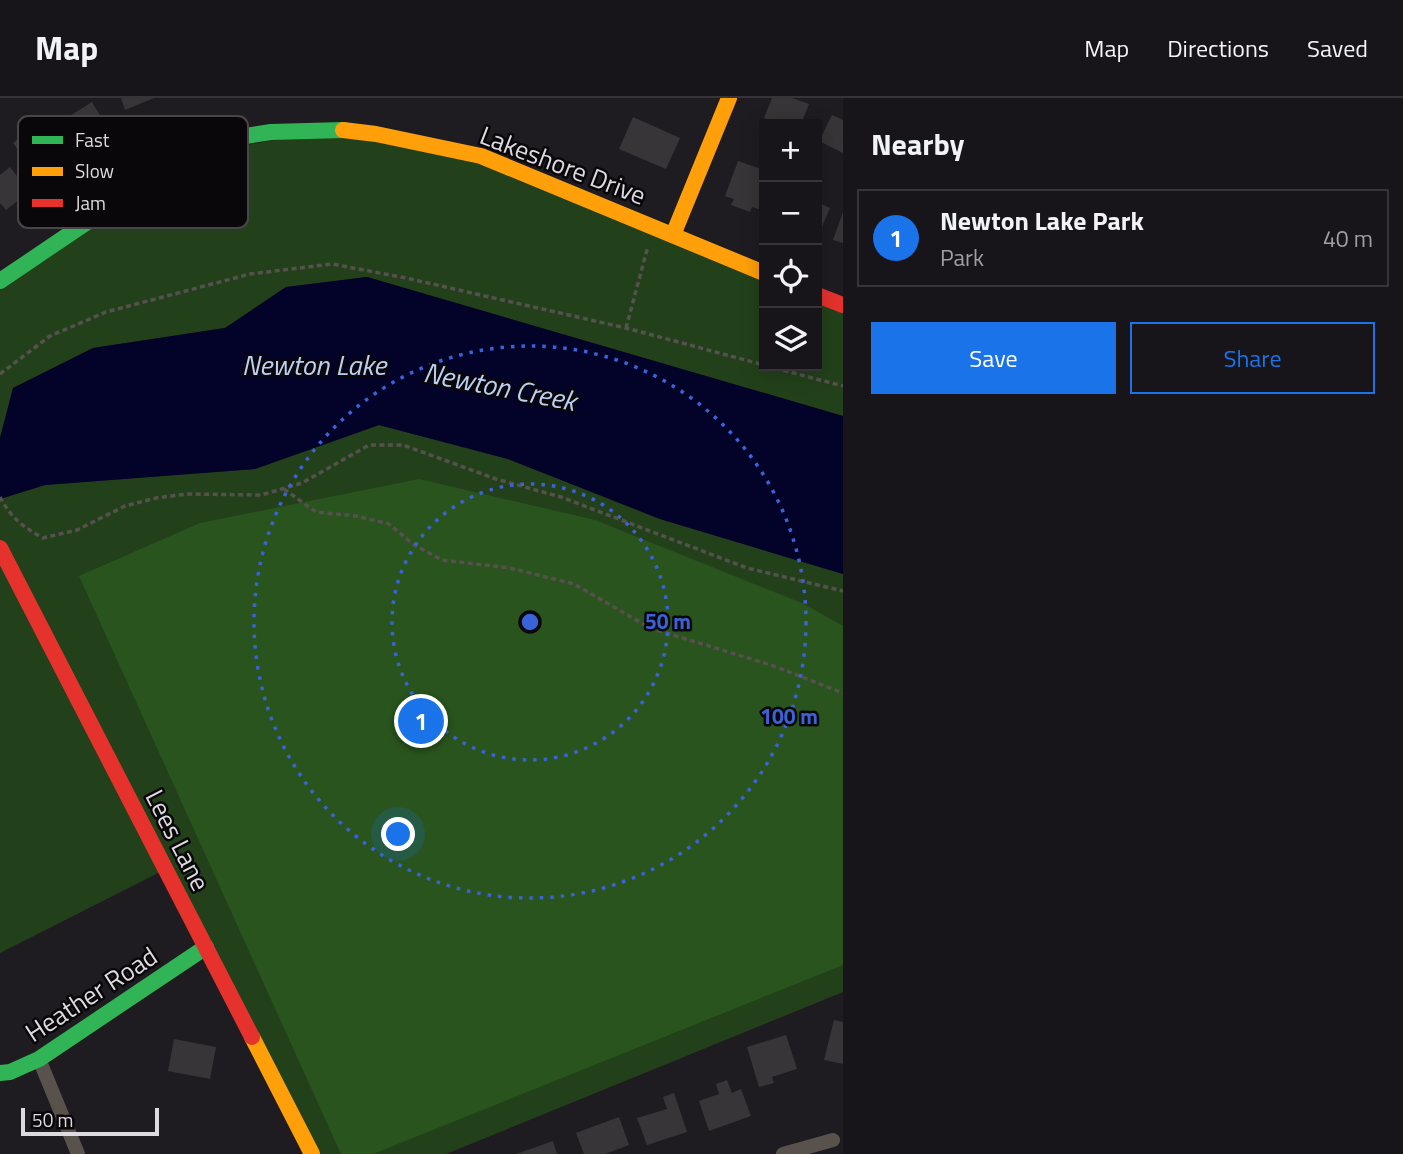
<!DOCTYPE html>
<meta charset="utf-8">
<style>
:root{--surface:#171519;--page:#201e22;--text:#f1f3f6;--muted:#9e9fa2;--line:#363438;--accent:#1a73e8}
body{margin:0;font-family:"Titillium Web",sans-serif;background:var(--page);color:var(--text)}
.controls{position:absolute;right:21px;top:21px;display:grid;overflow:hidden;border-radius:0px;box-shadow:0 4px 18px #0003}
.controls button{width:63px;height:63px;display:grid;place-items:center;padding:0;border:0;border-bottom:2px solid var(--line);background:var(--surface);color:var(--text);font:35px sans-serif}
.scale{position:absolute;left:21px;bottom:18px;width:138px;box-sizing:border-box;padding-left:7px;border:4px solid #dedae0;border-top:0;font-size:19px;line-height:24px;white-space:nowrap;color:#dedae0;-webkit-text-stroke:5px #090709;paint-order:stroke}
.you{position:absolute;left:399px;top:737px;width:24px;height:24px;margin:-18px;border:5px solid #fff;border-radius:50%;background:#1a73e8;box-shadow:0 0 0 10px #1a73e833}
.badge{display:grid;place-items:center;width:46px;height:46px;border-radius:50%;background:var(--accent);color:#fff;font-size:23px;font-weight:700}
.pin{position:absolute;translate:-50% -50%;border:4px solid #fff;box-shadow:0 2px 7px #0006}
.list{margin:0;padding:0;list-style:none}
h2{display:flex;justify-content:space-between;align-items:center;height:91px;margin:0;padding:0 28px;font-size:30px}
h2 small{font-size:23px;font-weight:400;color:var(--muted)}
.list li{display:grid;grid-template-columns:46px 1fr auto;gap:21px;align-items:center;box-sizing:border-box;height:98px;margin:0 14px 14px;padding:0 14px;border:2px solid var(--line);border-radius:0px}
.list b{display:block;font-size:26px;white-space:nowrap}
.list p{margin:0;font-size:23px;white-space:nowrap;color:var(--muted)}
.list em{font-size:23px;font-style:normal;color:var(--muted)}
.actions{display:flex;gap:14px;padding:21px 28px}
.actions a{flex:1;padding:16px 0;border:2px solid var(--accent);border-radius:0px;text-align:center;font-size:24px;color:var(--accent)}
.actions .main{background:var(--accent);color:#fff}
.icon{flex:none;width:38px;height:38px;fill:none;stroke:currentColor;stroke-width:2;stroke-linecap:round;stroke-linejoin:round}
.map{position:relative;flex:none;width:843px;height:1056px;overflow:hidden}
header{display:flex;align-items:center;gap:42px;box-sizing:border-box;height:98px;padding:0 35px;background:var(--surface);border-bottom:2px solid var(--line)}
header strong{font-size:33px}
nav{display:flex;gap:38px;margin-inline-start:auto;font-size:24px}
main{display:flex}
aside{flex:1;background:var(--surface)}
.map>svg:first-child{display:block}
.green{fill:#22411a}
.forest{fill:#29541d}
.water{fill:#030329}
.building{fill:#383539}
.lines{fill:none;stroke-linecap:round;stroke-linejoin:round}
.path{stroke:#56514e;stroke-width:3.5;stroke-dasharray:5 3.5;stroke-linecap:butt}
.street{stroke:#59524c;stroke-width:14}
.fast{stroke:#30b455;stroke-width:16}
.slow{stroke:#ff9f0a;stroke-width:16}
.jam{stroke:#e5322d;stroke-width:16}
.ring{fill:none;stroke:#3a63d9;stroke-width:3.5;stroke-dasharray:3.5 7}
.labels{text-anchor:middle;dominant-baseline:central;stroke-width:5;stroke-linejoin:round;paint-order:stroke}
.street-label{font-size:26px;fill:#dedae0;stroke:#090709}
.water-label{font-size:28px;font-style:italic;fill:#bbcff4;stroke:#090709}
.key{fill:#090709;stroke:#49464a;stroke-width:2}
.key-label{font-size:19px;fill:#dedae0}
.centre{fill:#3a63d9;stroke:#090709;stroke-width:3.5}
.ring-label{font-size:21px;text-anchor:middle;font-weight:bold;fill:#3a63d9;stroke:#090709;stroke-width:5;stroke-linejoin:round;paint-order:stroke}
</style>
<header>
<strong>Map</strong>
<nav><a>Map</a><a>Directions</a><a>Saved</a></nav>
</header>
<main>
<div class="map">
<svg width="843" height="1056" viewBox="0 0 843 1056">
<rect width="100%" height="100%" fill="#1f1c21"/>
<path class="green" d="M336,31l145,27 283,117v93h53v-71l26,10v111l-476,-139 -81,10 -61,41 -132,20 -80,40 -13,50v-157l197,-127z
M379,327l129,34 152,60 183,55v418l-397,162h-134l-146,-285 -166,84v-454l45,-14 210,-16z"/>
<path class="forest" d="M419,381l176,41 209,84 39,22v339l-470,189h-32l-262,-578 121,-53z"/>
<path class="water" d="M367,179l476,139v158l-183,-55 -152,-60 -129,-34 -124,44 -210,16 -45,14v-61l13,-50 80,-40 132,-20 61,-41z"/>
<path class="building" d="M121,0h33l-29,12z
M772,0h20l17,6 -8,20h-21l-16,-6z
M92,4l19,32 -24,14 -19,-31z
M832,17l11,5v33l-24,-12z
M47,19l34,45 -34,26 -34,-45z
M633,19l47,21 -14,31 -47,-20z
M738,63l26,9v41l-12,-4 -2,5 -19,-7 3,-6 -9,-3z
M10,69l19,25 -23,18 -6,-7v-28z
M817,104l13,6 -11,26 -2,-1z
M843,114v31l-10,-3z
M834,922l9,2v42l-19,-4z
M786,937l11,34 -25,8 2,6 -15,4 -12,-40z
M174,941l42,8 -6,32 -42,-8z
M727,982l5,13 9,-4 10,27 -42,15 -10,-30 20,-7 -3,-10z
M674,995l13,39 -40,13 -10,-27 30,-9 -4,-12z
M619,1019l10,28 -24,9h-21l-8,-21z
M553,1043l4,13h-41z"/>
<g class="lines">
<path class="path" d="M626,230l22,-82
M767,268l76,20
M0,276l50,-38 56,-24 144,-38 82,-10 74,14 220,50 138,37
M284,391l32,23 40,4 33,8 25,21 28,15 68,8 64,16 76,44 124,38 69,27
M0,399c11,21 23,30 43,41l34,-8 48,-24 31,-8 31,-4 74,1 41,-12 67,-38h34l93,34 65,18 186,71 96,23"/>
<path class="street" d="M39,961l39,95
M783,1056l50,-14"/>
<path class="fast" d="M0,183l139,-94 58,-33 36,-16 38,-6 72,-2
M0,975l10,-1 29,-13 167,-112"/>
<path class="slow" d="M343,32l33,4 105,22 283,117
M673,137l56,-137
M252,939l60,117"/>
<path class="jam" d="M817,197l26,10
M0,450l252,489"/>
</g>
<g class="ring">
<circle cx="530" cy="524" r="138"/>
<circle cx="530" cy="524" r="276"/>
</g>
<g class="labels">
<g class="street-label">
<text transform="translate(563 67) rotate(21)">Lakeshore Drive</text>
<text transform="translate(178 742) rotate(63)">Lees Lane</text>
<text transform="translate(91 896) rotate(-33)">Heather Road</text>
</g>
<g class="water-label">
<text x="314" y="266">Newton Lake</text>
<text transform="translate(500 288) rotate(11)">Newton Creek</text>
</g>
</g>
<rect x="18" y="18" width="230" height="112" rx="10" class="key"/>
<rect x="32" y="38" width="31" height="8" fill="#30b455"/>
<rect x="32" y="69" width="31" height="9" fill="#ff9f0a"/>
<rect x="32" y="101" width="31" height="8" fill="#e5322d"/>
<g class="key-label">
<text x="75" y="49">Fast</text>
<text x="75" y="80">Slow</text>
<text x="75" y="112">Jam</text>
</g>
<circle cx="530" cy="524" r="10" class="centre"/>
<g class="ring-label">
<text x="668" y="531">50 m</text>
<text x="789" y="626">100 m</text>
</g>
</svg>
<div class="controls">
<button>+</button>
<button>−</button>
<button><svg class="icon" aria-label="locate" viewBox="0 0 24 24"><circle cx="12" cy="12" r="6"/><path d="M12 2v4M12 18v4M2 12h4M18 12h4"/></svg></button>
<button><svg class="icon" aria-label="layers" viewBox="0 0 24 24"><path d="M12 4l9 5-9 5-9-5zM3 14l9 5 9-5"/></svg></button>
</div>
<div class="scale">50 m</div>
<div class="you"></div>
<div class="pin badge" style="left:421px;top:623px">1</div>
</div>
<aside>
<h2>Nearby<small></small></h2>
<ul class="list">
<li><span class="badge">1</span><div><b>Newton Lake Park</b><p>Park</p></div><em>40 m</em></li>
</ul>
<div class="actions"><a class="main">Save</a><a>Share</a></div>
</aside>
</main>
